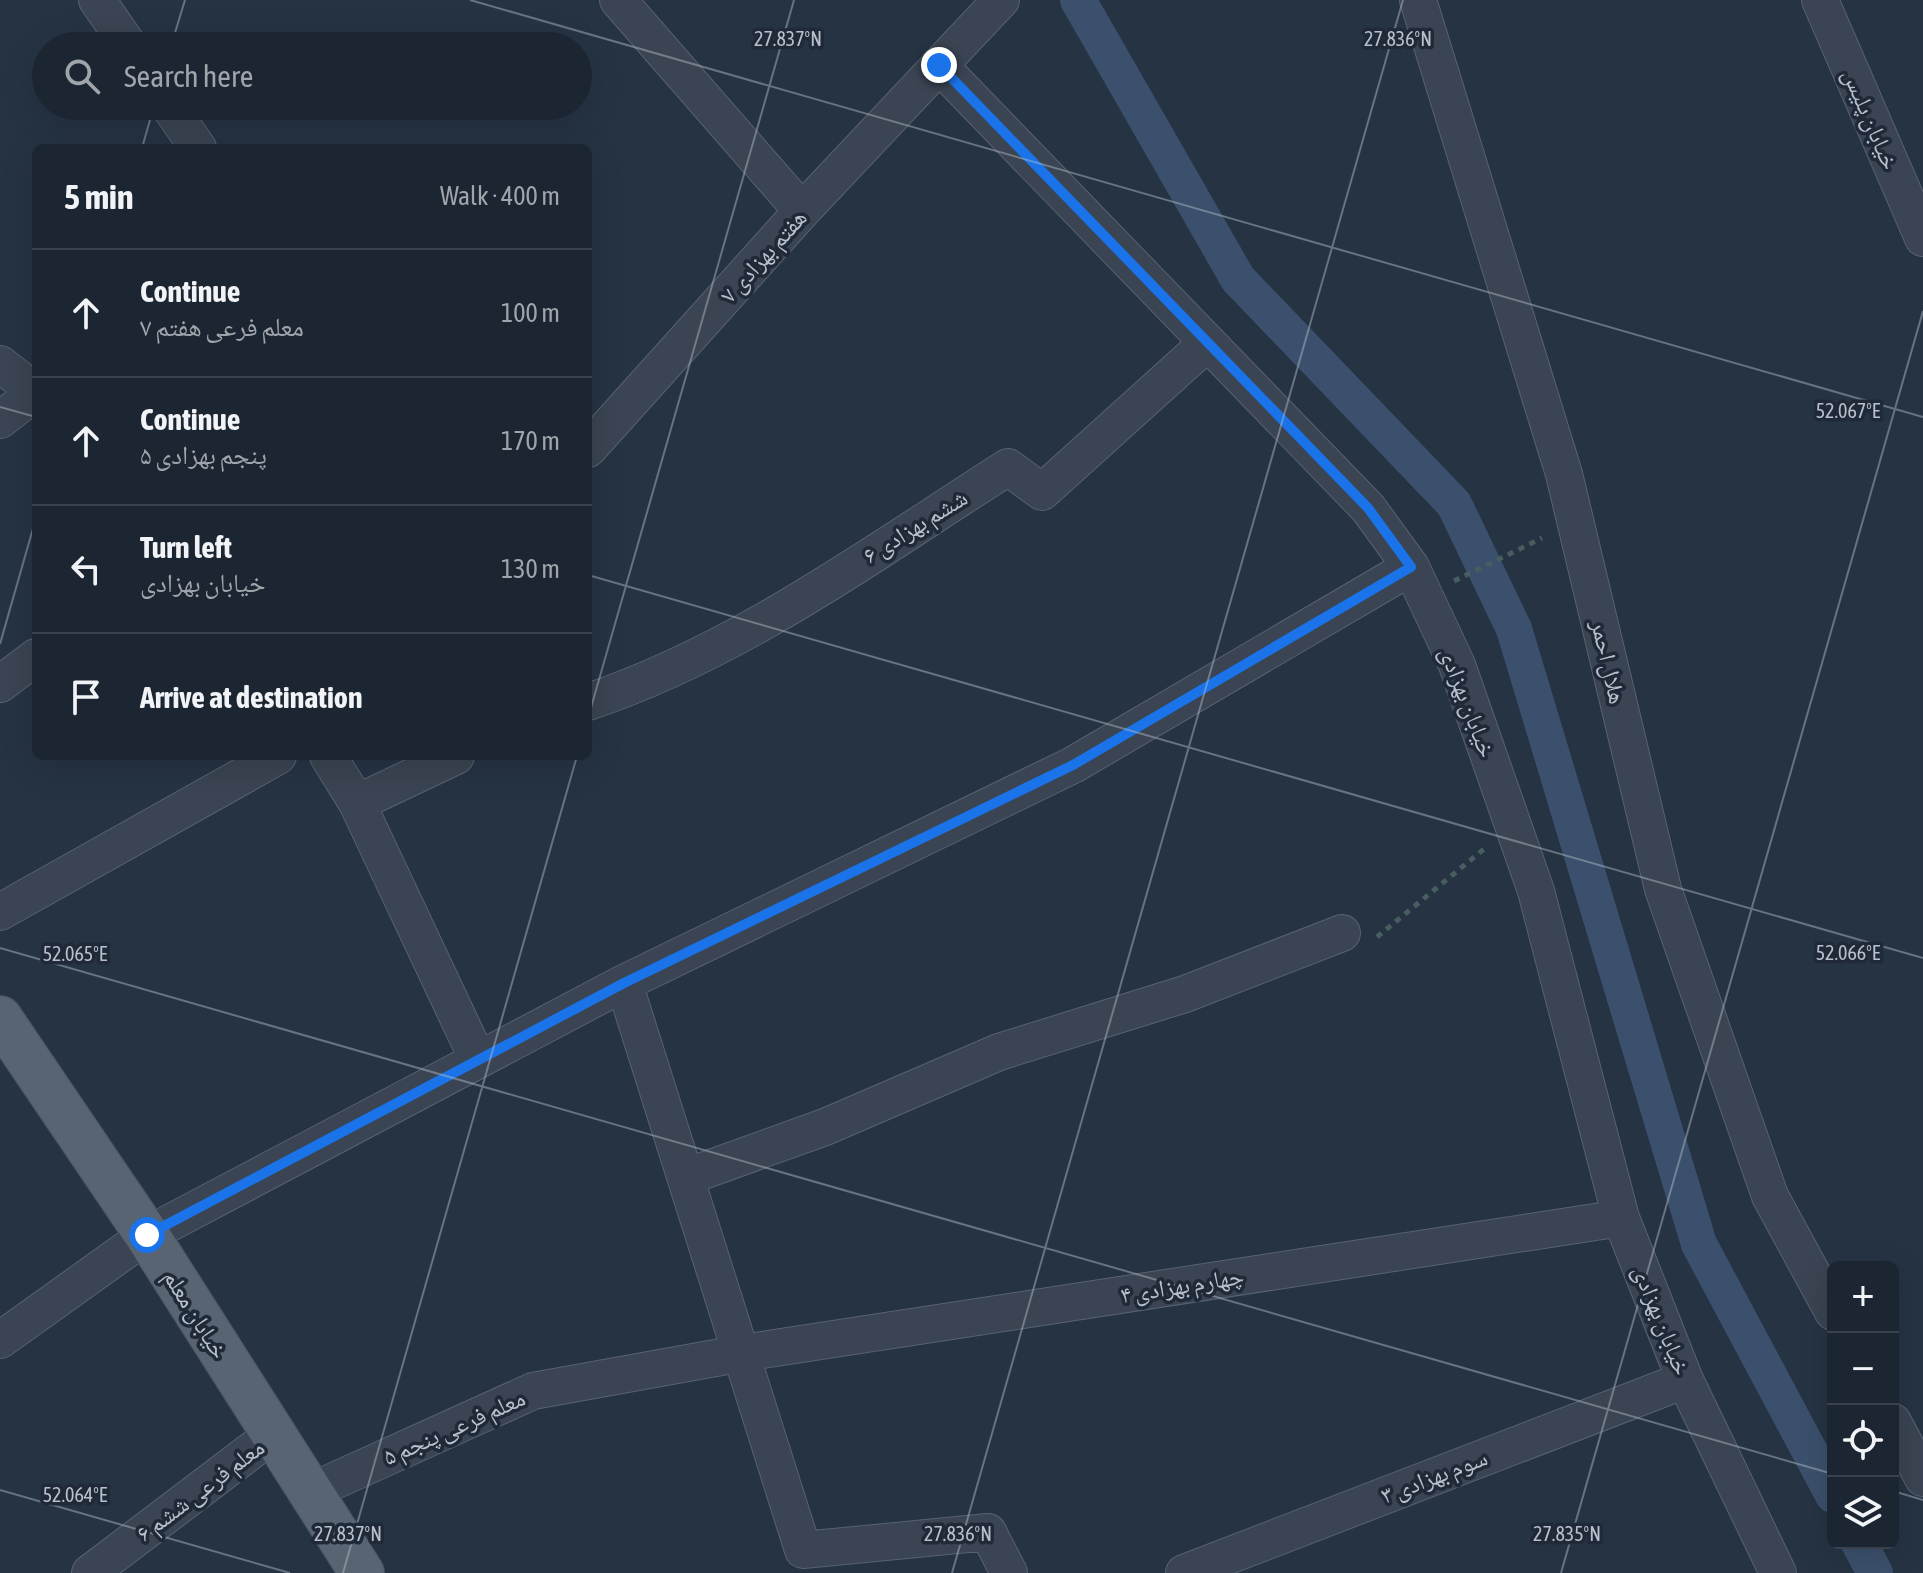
<!DOCTYPE html>
<meta charset="utf-8">
<style>
:root{--surface:#1c2632;--page:#29323e;--text:#f1f3f6;--muted:#a0a5ac;--line:#3a434d}
body{margin:0;font-family:"Asap Condensed","Noto Naskh Arabic",sans-serif;background:var(--page);color:var(--text)}
.controls{position:absolute;right:24px;bottom:24px;display:grid;overflow:hidden;border-radius:12px;box-shadow:0 8px 32px #0002}
.controls button{width:72px;height:72px;display:grid;place-items:center;padding:0;border:0;border-bottom:2px solid var(--line);background:var(--surface);color:var(--text);font:40px sans-serif}
.stop{position:absolute;width:24px;height:24px;margin:-18px;border:6px solid #1a73e8;border-radius:50%;background:#fff}
.stop.end{background:#1a73e8;border-color:#fff;box-shadow:0 2px 8px #0008}
.list{margin:0;padding:0;list-style:none}
h2{display:flex;justify-content:space-between;align-items:center;height:104px;margin:0;padding:0 32px;font-size:34px}
h2 small{font-size:26px;font-weight:400;color:var(--muted)}
.list li{display:grid;grid-template-columns:52px 1fr auto;gap:24px;align-items:center;box-sizing:border-box;height:128px;padding:0 32px;border-top:2px solid var(--line)}
.list b{display:block;font-size:30px;white-space:nowrap}
.list p{margin:0;font-size:26px;white-space:nowrap;color:var(--muted)}
.list em{font-size:26px;font-style:normal;color:var(--muted)}
.icon{flex:none;width:44px;height:44px;fill:none;stroke:currentColor;stroke-width:2;stroke-linecap:round;stroke-linejoin:round}
.map{position:relative;flex:none;width:1923px;height:1573px;overflow:hidden}
.search{position:absolute;background:var(--surface);box-shadow:0 8px 32px #0002;left:32px;top:32px;width:560px;height:88px;display:flex;align-items:center;gap:20px;box-sizing:border-box;padding:0 28px;border-radius:44px;color:var(--muted);font-size:30px}
.panel{position:absolute;background:var(--surface);box-shadow:0 8px 32px #0002;left:32px;top:144px;width:560px;height:616px;border-radius:12px}
.map>svg:first-child{display:block}
.lines{fill:none;stroke-linecap:round;stroke-linejoin:round}
.canal{stroke:#3b506c;stroke-width:36}
.minor-casing{stroke:#586270;stroke-width:38}
.major-casing{stroke:#47505f;stroke-width:46}
.path{stroke:#465e60;stroke-width:5;stroke-dasharray:6 6;stroke-linecap:butt}
.minor{stroke:#3a4452;stroke-width:36}
.major{stroke:#586472;stroke-width:44}
.route{stroke:#1a73e8;stroke-width:10}
.ticks{fill:none;stroke:#b7c0cc;stroke-width:2;stroke-opacity:0.45}
.labels{text-anchor:middle;dominant-baseline:central;stroke-width:7;stroke-linejoin:round;paint-order:stroke}
.street-label{font-size:24px;fill:#b7c0cc;stroke:#1f2938}
.ticks-label{font-size:20px;text-anchor:middle;fill:#b7c0cc;stroke:#1f2938;stroke-width:7;stroke-linejoin:round;paint-order:stroke}
</style>
<div class="map">
<svg width="1923" height="1573" viewBox="0 0 1923 1573">
<rect width="100%" height="100%" fill="#263343"/>
<g class="lines">
<path class="canal" d="M1078,0l160,279 216,225 60,125 185,615 134,251
M1859,1543l16,30"/>
<g class="minor-casing">
<path id="minor" d="M97,0l32,46
M618,0l184,211
M1418,0l146,474 99,415 107,307 63,116
M1820,0l103,238
M939,65l429,443 43,59 46,98 79,226 85,327 64,162 93,193
M169,106l29,42
M0,364l36,28
M0,420l36,-28
M588,449l214,-238 199,-211
M0,684l36,-27
M588,702c152,-51 285,-149 420,-235l34,25 164,-148
M328,756l29,47 121,257
M357,803l99,-47
M0,912l278,-156
M624,983l179,567 185,-18 21,41
M686,1177l139,-50 174,-75 186,-58 157,-61
M0,1340l147,-105 477,-252 449,-218 338,-198
M1893,1422l30,56
M312,1491l221,-100 210,-38 878,-135
M90,1573l182,-138
M1184,1573l501,-193"/>
</g>
<g class="major-casing">
<path id="major" d="M0,1018l147,217 215,338"/>
</g>
<path class="path" d="M1454,581l88,-43
M1377,937l107,-88"/>
<use href="#minor" class="minor"/>
<use href="#major" class="major"/>
</g>
<g class="lines">
<path class="route" d="M147,1235l477,-252 449,-218 338,-198 -43,-59 -429,-443"/>
</g>
<path class="ticks" d="M470,0l1453,417M171,46l14,-46M142,148l12,-42M0,407l36,10M588,575l1335,383M0,644l36,-126M588,718l206,-718M0,948l1833,526M0,1490l290,83M1893,1491l30,9M343,1573l234,-817M952,1573l451,-1573M1561,1573l362,-1262"/>
<g class="labels">
<g class="street-label">
<text transform="translate(1871 119) rotate(67)">خیابان پلیس</text>
<text transform="translate(763 256) rotate(-48)">هفتم بهزادی ۷</text>
<text transform="translate(915 526) rotate(-32)">ششم بهزادی ۶</text>
<text transform="translate(1609 662) rotate(77)">هلال احمر</text>
<text transform="translate(1468 702) rotate(69)">خیابان بهزادی</text>
<text transform="translate(1182 1285) rotate(-9)">چهارم بهزادی ۴</text>
<text transform="translate(196 1314) rotate(58)">خیابان معلم</text>
<text transform="translate(1662 1320) rotate(68)">خیابان بهزادی</text>
<text transform="translate(454 1427) rotate(-24)">معلم فرعی پنجم ۵</text>
<text transform="translate(1434 1476) rotate(-21)">سوم بهزادی ۳</text>
<text transform="translate(200 1490) rotate(-37)">معلم فرعی ششم ۶</text>
</g>
</g>
<g class="ticks-label">
<text x="788" y="46">27.837°N</text>
<text x="1398" y="46">27.836°N</text>
<text x="1848" y="418">52.067°E</text>
<text x="1848" y="960">52.066°E</text>
<text x="75" y="961">52.065°E</text>
<text x="75" y="1502">52.064°E</text>
<text x="348" y="1541">27.837°N</text>
<text x="958" y="1541">27.836°N</text>
<text x="1567" y="1541">27.835°N</text>
</g>
</svg>
<div class="controls">
<button>+</button>
<button>−</button>
<button><svg class="icon" aria-label="locate" viewBox="0 0 24 24"><circle cx="12" cy="12" r="6"/><path d="M12 2v4M12 18v4M2 12h4M18 12h4"/></svg></button>
<button><svg class="icon" aria-label="layers" viewBox="0 0 24 24"><path d="M12 4l9 5-9 5-9-5zM3 14l9 5 9-5"/></svg></button>
</div>
<div class="stop" style="left:147px;top:1235px"></div>
<div class="stop end" style="left:939px;top:65px"></div>
<div class="search"><svg class="icon" aria-label="search" viewBox="0 0 24 24"><circle cx="10" cy="10" r="6"/><path d="M15 15l6 6"/></svg>Search here</div>
<section class="panel">
<h2>5 min<small>Walk · 400 m</small></h2>
<ul class="list">
<li><svg class="icon" aria-label="ahead" viewBox="0 0 24 24"><path d="M12 20V5M6 11l6-6 6 6"/></svg><div><b>Continue</b><p>معلم فرعی هفتم ۷</p></div><em>100 m</em></li>
<li><svg class="icon" aria-label="ahead" viewBox="0 0 24 24"><path d="M12 20V5M6 11l6-6 6 6"/></svg><div><b>Continue</b><p>پنجم بهزادی ۵</p></div><em>170 m</em></li>
<li><svg class="icon" aria-label="left" viewBox="0 0 24 24"><path d="M17 20v-9H6M10 6l-5 5 5 5"/></svg><div><b>Turn left</b><p>خیابان بهزادی</p></div><em>130 m</em></li>
<li><svg class="icon" aria-label="arrive" viewBox="0 0 24 24"><path d="M6 21V4h12l-3 4 3 4H6"/></svg><div><b>Arrive at destination</b></div></li>
</ul>
</section>
</div>
